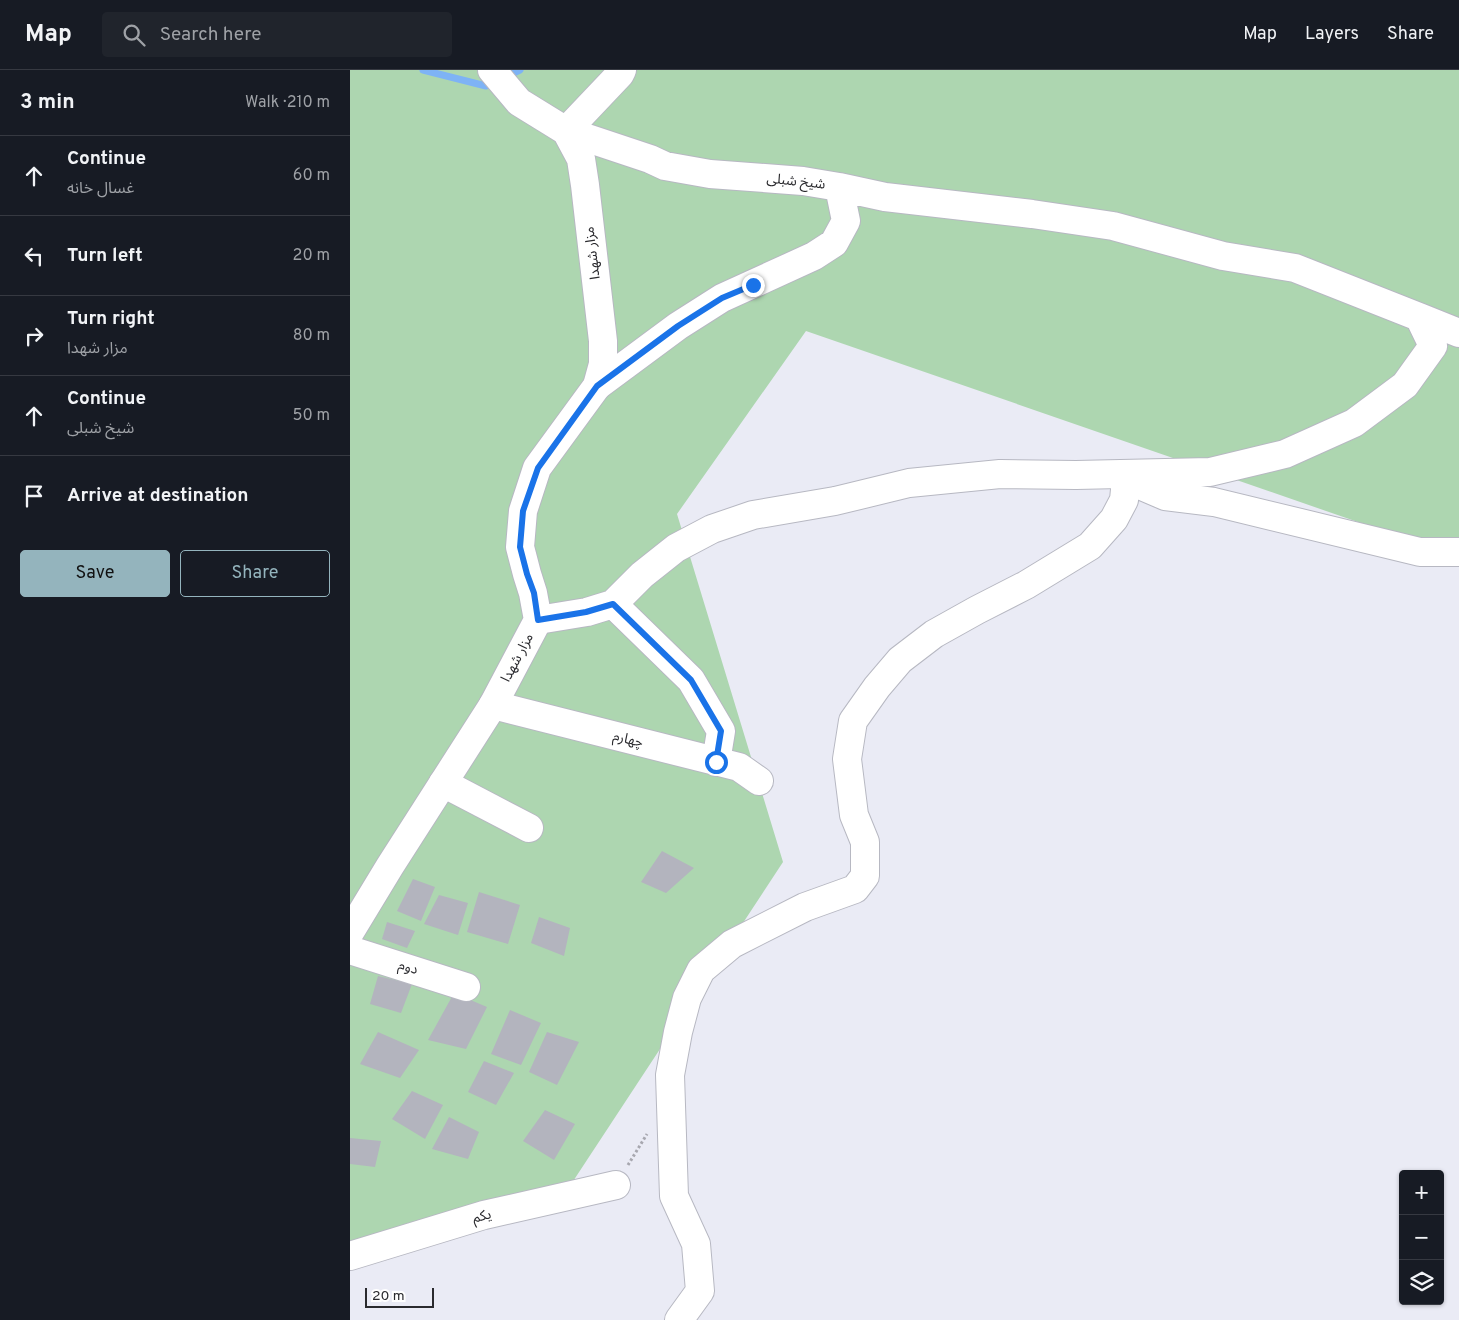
<!DOCTYPE html>
<meta charset="utf-8">
<style>
:root{--surface:#171b24;--page:#20242c;--text:#f1f3f6;--muted:#9ea1a6;--line:#363941;--accent:#94b4bd}
body{margin:0;font-family:Overpass,"Noto Sans Arabic",sans-serif;background:var(--page);color:var(--text)}
.controls{position:absolute;right:15px;bottom:15px;display:grid;overflow:hidden;border-radius:5px;box-shadow:0 1px 4px #0004}
.controls button{width:45px;height:45px;display:grid;place-items:center;padding:0;border:0;border-bottom:1px solid var(--line);background:var(--surface);color:var(--text);font:25px sans-serif}
.scale{position:absolute;left:15px;bottom:12px;width:69px;box-sizing:border-box;padding-left:5px;border:2px solid #2a2a2e;border-top:0;font-size:14px;line-height:18px;white-space:nowrap;color:#2a2a2e;-webkit-text-stroke:4px #fff;paint-order:stroke}
.stop{position:absolute;width:15px;height:15px;margin:-11px;border:4px solid #1a73e8;border-radius:50%;background:#fff}
.stop.end{background:#1a73e8;border-color:#fff;box-shadow:0 1px 5px #0008}
.list{margin:0;padding:0;list-style:none}
h2{display:flex;justify-content:space-between;align-items:center;height:65px;margin:0;padding:0 20px;font-size:21px}
h2 small{font-size:16px;font-weight:400;color:var(--muted)}
.list li{display:grid;grid-template-columns:32px 1fr auto;gap:15px;align-items:center;box-sizing:border-box;height:80px;padding:0 20px;border-top:1px solid var(--line)}
.list b{display:block;font-size:19px;white-space:nowrap}
.list p{margin:0;font-size:16px;white-space:nowrap;color:var(--muted)}
.list em{font-size:16px;font-style:normal;color:var(--muted)}
.actions{display:flex;gap:10px;padding:15px 20px}
.actions a{flex:1;padding:11px 0;border:1px solid var(--accent);border-radius:5px;text-align:center;font-size:18px;color:var(--accent)}
.actions .main{background:var(--accent);color:#111}
.icon{flex:none;width:28px;height:28px;fill:none;stroke:currentColor;stroke-width:2;stroke-linecap:round;stroke-linejoin:round}
.map{position:relative;flex:none;width:1109px;height:1250px;overflow:hidden}
header{display:flex;align-items:center;gap:30px;box-sizing:border-box;height:70px;padding:0 25px;background:var(--surface);border-bottom:1px solid var(--line)}
header strong{font-size:24px}
nav{display:flex;gap:28px;margin-inline-start:auto;font-size:18px}
.search{width:350px;height:45px;background:var(--page);display:flex;align-items:center;gap:12px;box-sizing:border-box;padding:0 18px;border-radius:5px;color:var(--muted);font-size:19px}
main{display:flex}
aside{flex:1;background:var(--surface)}
.map>svg:first-child{display:block}
.green{fill:#add6b0}
.lines{fill:none;stroke-linecap:round;stroke-linejoin:round}
.stream{stroke:#7eb3f5;stroke-width:7}
.building{fill:#b3b4be}
.street-casing{stroke:#b7b8c2;stroke-width:30}
.secondary-casing{stroke:#b7b8c2;stroke-width:30}
.path{stroke:#a7a7af;stroke-width:3;stroke-dasharray:2.5 2.5;stroke-linecap:butt}
.street{stroke:#fff;stroke-width:28}
.secondary{stroke:#fff;stroke-width:28}
.route{stroke:#1a73e8;stroke-width:6}
.labels{text-anchor:middle;dominant-baseline:central;stroke-width:5;stroke-linejoin:round;paint-order:stroke}
.street-label{font-size:14px;fill:#2a2a2e;stroke:#fff}
</style>
<header>
<strong>Map</strong>
<div class="search"><svg class="icon" aria-label="search" viewBox="0 0 24 24"><circle cx="10" cy="10" r="6"/><path d="M15 15l6 6"/></svg>Search here</div>
<nav><a>Map</a><a>Layers</a><a>Share</a></nav>
</header>
<main>
<aside>
<h2>3 min<small>Walk · 210 m</small></h2>
<ul class="list">
<li><svg class="icon" aria-label="ahead" viewBox="0 0 24 24"><path d="M12 20V5M6 11l6-6 6 6"/></svg><div><b>Continue</b><p>غسال خانه</p></div><em>60 m</em></li>
<li><svg class="icon" aria-label="left" viewBox="0 0 24 24"><path d="M17 20v-9H6M10 6l-5 5 5 5"/></svg><div><b>Turn left</b></div><em>20 m</em></li>
<li><svg class="icon" aria-label="right" viewBox="0 0 24 24"><path d="M7 20v-9h11M14 6l5 5-5 5"/></svg><div><b>Turn right</b><p>مزار شهدا</p></div><em>80 m</em></li>
<li><svg class="icon" aria-label="ahead" viewBox="0 0 24 24"><path d="M12 20V5M6 11l6-6 6 6"/></svg><div><b>Continue</b><p>شیخ شبلی</p></div><em>50 m</em></li>
<li><svg class="icon" aria-label="arrive" viewBox="0 0 24 24"><path d="M6 21V4h12l-3 4 3 4H6"/></svg><div><b>Arrive at destination</b></div></li>
</ul>
<div class="actions"><a class="main">Save</a><a>Share</a></div>
</aside>
<div class="map">
<svg width="1109" height="1250" viewBox="0 0 1109 1250">
<rect width="100%" height="100%" fill="#eaebf5"/>
<path class="green" d="M0,0h1109v487l-653,-226 -129,183 106,348 -221,336 -212,60z"/>
<g class="lines">
<path class="stream" d="M73,0l63,16 9,-4
M155,7l15,-7"/>
</g>
<path class="building" d="M312,781l32,17 -28,25 -25,-11z
M63,809l22,8 -14,34 -24,-10z
M129,822l41,13 -12,39 -41,-12z
M89,825l29,8 -10,32 -34,-11z
M189,847l31,11 -6,28 -33,-13z
M37,852l28,9 -8,17 -25,-9z
M28,906l34,8 -11,29 -31,-9z
M104,923l33,14 -21,42 -38,-9z
M160,940l31,13 -20,42 -30,-11z
M28,962l41,18 -19,28 -40,-14z
M197,962l32,10 -22,43 -28,-13z
M134,991l30,12 -18,32 -28,-13z
M62,1021l31,14 -18,34 -33,-20z
M195,1040l30,14 -21,36 -31,-19z
M99,1047l30,15 -11,27 -36,-10z
M0,1068l31,3 -6,26 -25,-3z"/>
<g class="lines">
<g class="street-casing">
<path id="street" d="M216,61l84,28 15,7 45,8 93,7 36,6 7,34 -12,22 -20,13 -92,42 -44,28 -81,60
M1069,247l40,16
M773,408l42,18 49,6 206,50h39
M263,534l78,76 30,51 -5,31
M188,550l49,-8 26,-8 29,-29 34,-27 36,-19 41,-14 82,-14 74,-18 91,-9 76,1 134,-3 75,-18 69,-31 51,-38 28,-39 -14,-29 -124,-49 -72,-12 -110,-30 -81,-12 -147,-17 -46,-10
M143,635l246,62 20,14
M93,713l86,45
M0,880l116,37
M0,1186l134,-41 132,-30
M329,1250l21,-29 -4,-47 -22,-48 -4,-121 8,-43 9,-34 14,-28 31,-26 73,-37 50,-18 10,-13v-34l-11,-27 -7,-56 6,-38 24,-34 23,-27 34,-26 43,-24 49,-25 64,-39 24,-27 10,-19 2,-21"/>
</g>
<g class="secondary-casing">
<path id="secondary" d="M142,0l27,32 47,29
M216,61l54,-57 2,-4
M0,862l40,-66 103,-161 45,-85 -5,-27 -6,-19 -7,-27 3,-36 14,-43 60,-82 6,-22v-23l-18,-156 -4,-26 -15,-28"/>
</g>
<path class="path" d="M278,1095l19,-31"/>
<use href="#street" class="street"/>
<use href="#secondary" class="secondary"/>
</g>
<g class="lines">
<path class="route" d="M366,692l5,-31 -30,-51 -78,-76 -27,8 -48,8 -4,-27 -7,-19 -7,-27 3,-36 15,-43 59,-82 81,-60 44,-28 31,-13"/>
</g>
<g class="labels">
<g class="street-label">
<text transform="translate(446 112) rotate(6)">شیخ شبلی</text>
<text transform="translate(243 183) rotate(-97)">مزار شهدا</text>
<text transform="translate(168 588) rotate(-62)">مزار شهدا</text>
<text transform="translate(278 670) rotate(14)">چهارم</text>
<text transform="translate(58 898) rotate(17)">دوم</text>
<text transform="translate(132 1147) rotate(-15)">یکم</text>
</g>
</g>
</svg>
<div class="controls">
<button>+</button>
<button>−</button>
<button><svg class="icon" aria-label="layers" viewBox="0 0 24 24"><path d="M12 4l9 5-9 5-9-5zM3 14l9 5 9-5"/></svg></button>
</div>
<div class="scale">20 m</div>
<div class="stop" style="left:366px;top:692px"></div>
<div class="stop end" style="left:403px;top:215px"></div>
</div>
</main>
